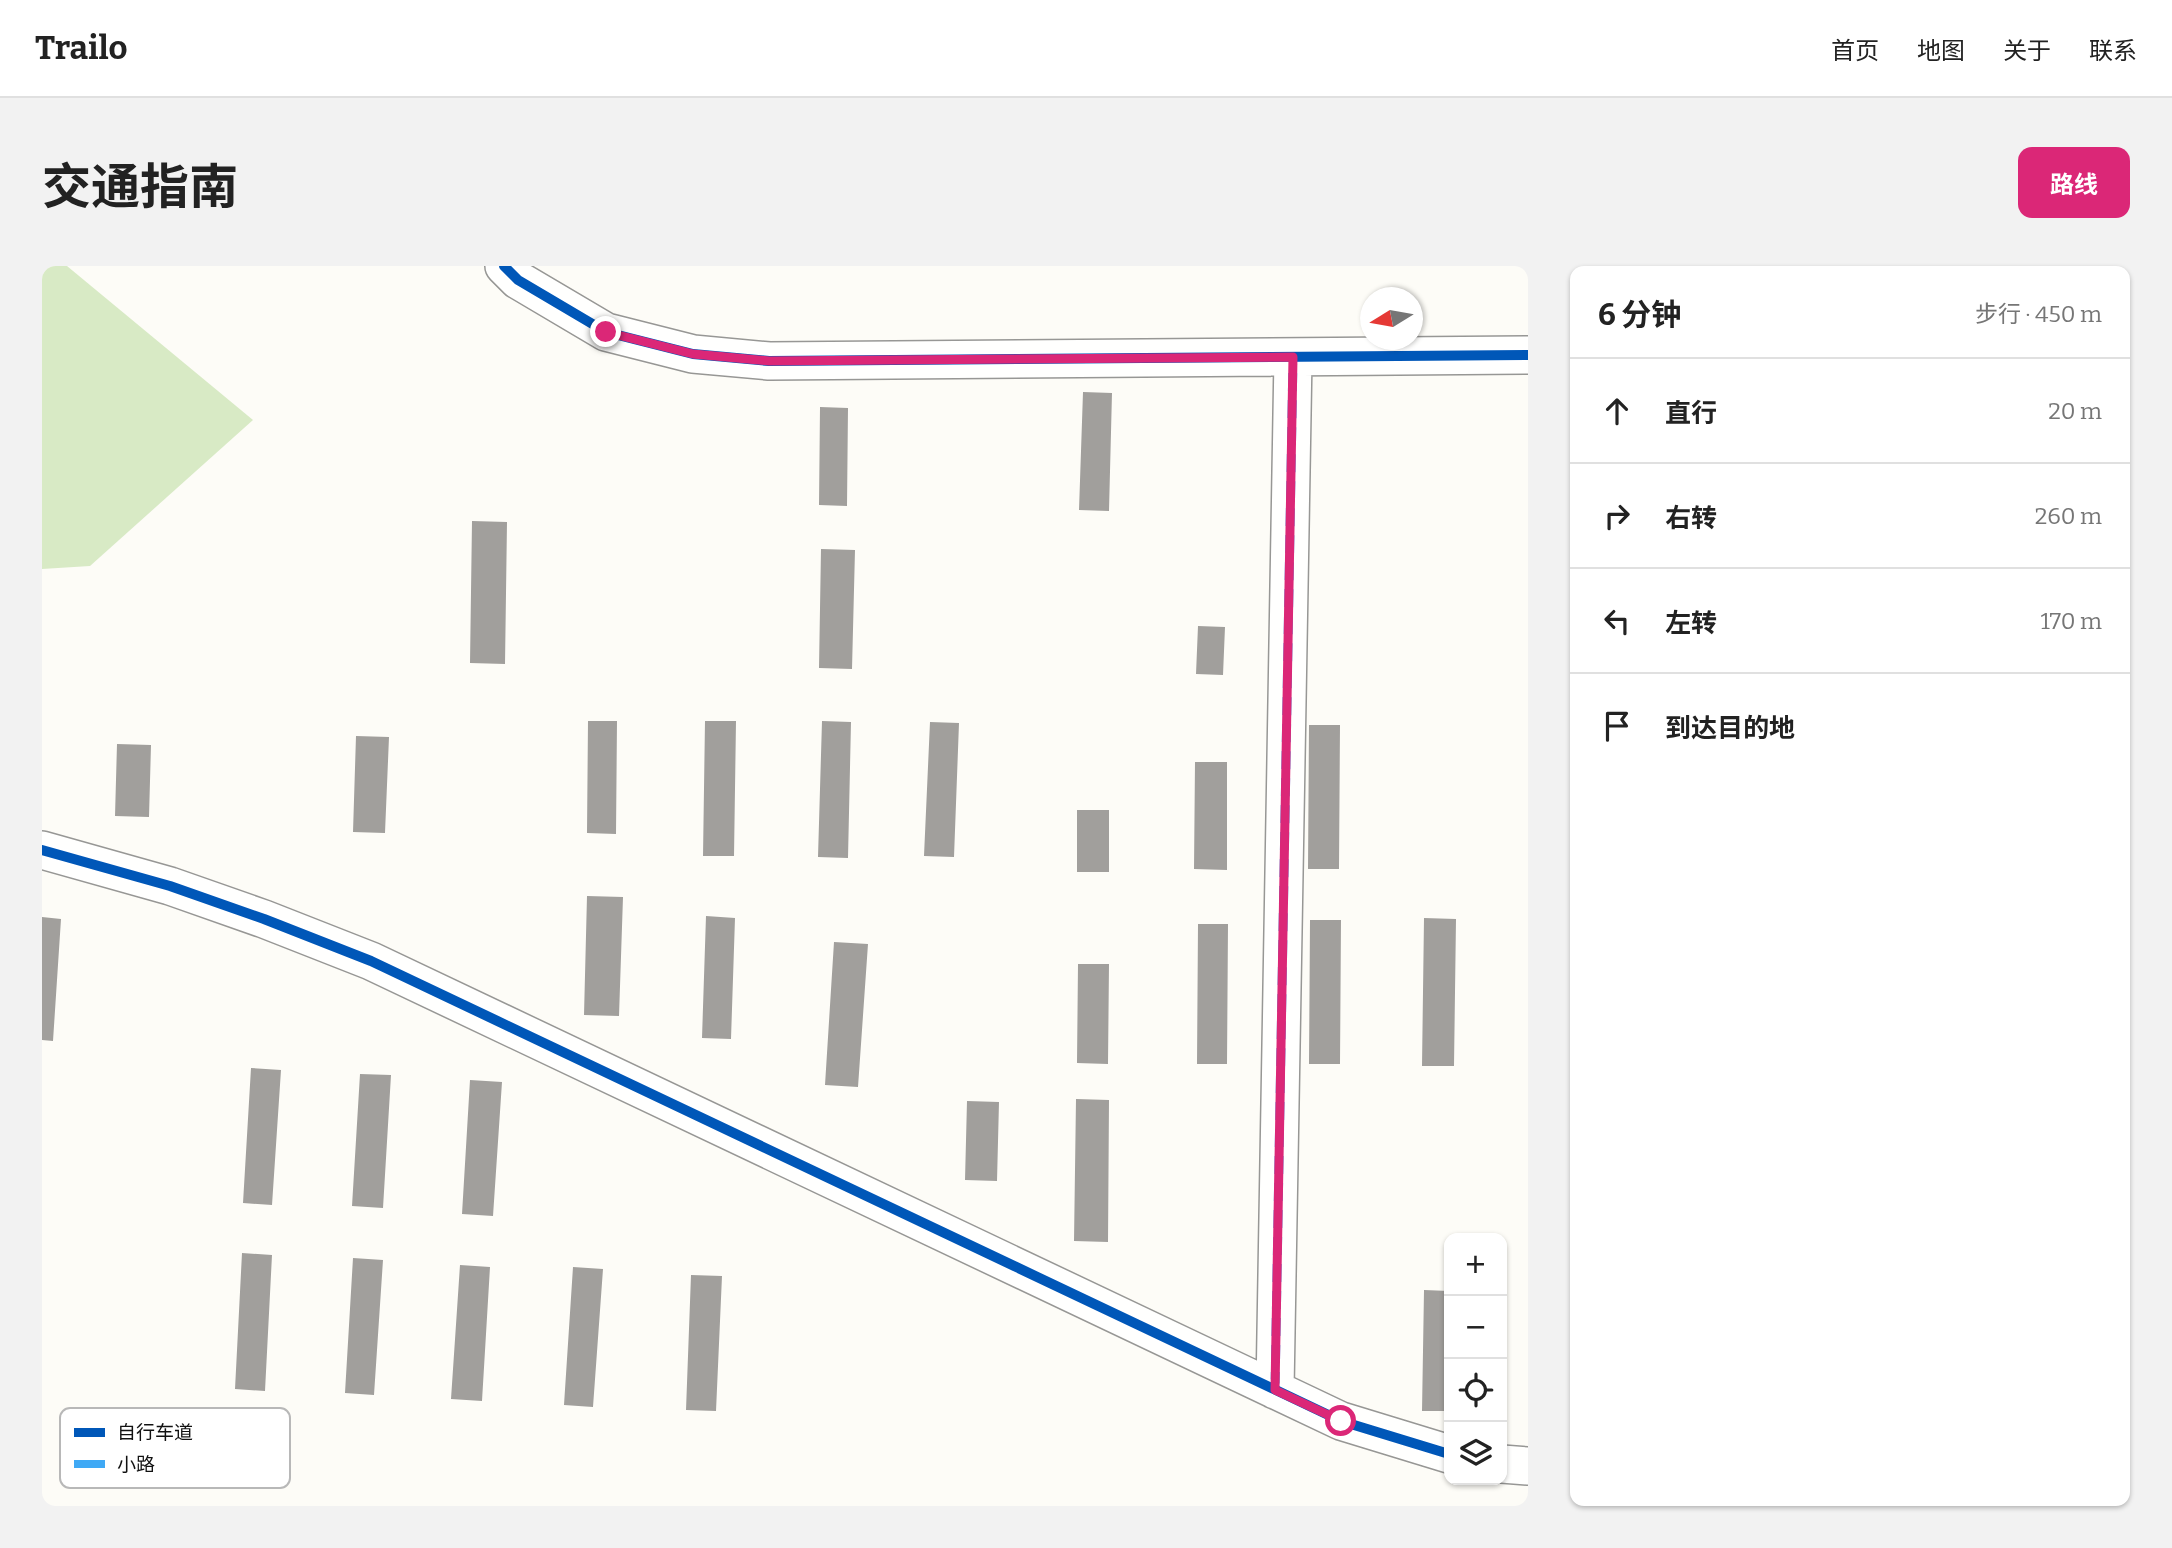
<!DOCTYPE html>
<html lang="zh">
<meta charset="utf-8">
<style>
:root{--surface:#fff;--page:#f2f2f2;--text:#222;--muted:#767676;--line:#e0e0e0;--accent:#db2777}
body{margin:0;font-family:Bitter,"Noto Sans SC",serif;background:var(--page);color:var(--text)}
.controls{position:absolute;right:21px;bottom:21px;display:grid;overflow:hidden;border-radius:14px;box-shadow:0 2px 5px #0004}
.controls button{width:63px;height:63px;display:grid;place-items:center;padding:0;border:0;border-bottom:2px solid var(--line);background:var(--surface);color:var(--text);font:35px sans-serif}
.compass{position:absolute;left:1318px;top:21px;width:63px;height:63px;border-radius:50%;background:var(--surface);box-shadow:0 2px 5px #0004;rotate:259deg}
.stop{position:absolute;width:21px;height:21px;margin:-16px;border:5px solid #db2777;border-radius:50%;background:#fff}
.stop.end{background:#db2777;border-color:#fff;box-shadow:0 2px 7px #0008}
.list{margin:0;padding:0;list-style:none}
h2{display:flex;justify-content:space-between;align-items:center;height:91px;margin:0;padding:0 28px;font-size:30px}
h2 small{font-size:23px;font-weight:400;color:var(--muted)}
.list li{display:grid;grid-template-columns:46px 1fr auto;gap:21px;align-items:center;box-sizing:border-box;height:105px;padding:0 28px;border-top:2px solid var(--line)}
.list b{display:block;font-size:26px;white-space:nowrap}
.list em{font-size:23px;font-style:normal;color:var(--muted)}
.icon{flex:none;width:38px;height:38px;fill:none;stroke:currentColor;stroke-width:2;stroke-linecap:round;stroke-linejoin:round}
.map{position:relative;flex:none;width:1486px;height:1240px;overflow:hidden;border-radius:14px}
header{display:flex;align-items:center;gap:42px;box-sizing:border-box;height:98px;padding:0 35px;background:var(--surface);border-bottom:2px solid var(--line)}
header strong{font-size:33px}
nav{display:flex;gap:38px;margin-inline-start:auto;font-size:24px}
.intro{display:flex;align-items:center;justify-content:space-between;box-sizing:border-box;height:168px;padding:0 42px}
h1{margin:0;font-size:49px}
.button{padding:18px 32px;border-radius:14px;background:var(--accent);color:#fff;font-size:24px;font-weight:700}
main{display:flex;gap:42px;padding:0 42px}
aside{flex:1;background:var(--surface);border-radius:14px;box-shadow:0 2px 5px #0004}
.map>svg:first-child{display:block}
.forest{fill:#d8eac5}
.building{fill:#a19f9c}
.lines{fill:none;stroke-linecap:round;stroke-linejoin:round}
.minor-casing{stroke:#979795;stroke-width:40}
.minor{stroke:#fffffe;stroke-width:37}
.quiet{stroke:#3fa9f5;stroke-width:9;stroke-dasharray:18 9;stroke-linecap:butt}
.cycleway-casing{stroke:#fff;stroke-width:15}
.cycleway{stroke:#0057b8;stroke-width:10}
.route{stroke:#db2777;stroke-width:9}
.key{fill:#fff;stroke:#b8b8b8;stroke-width:2}
.key-label{font-size:19px;fill:#111}
</style>
<header>
<strong>Trailo</strong>
<nav><a>首页</a><a>地图</a><a>关于</a><a>联系</a></nav>
</header>
<div class="intro"><h1>交通指南</h1><a class="button">路线</a></div>
<main>
<div class="map">
<svg width="1486" height="1240" viewBox="0 0 1486 1240">
<rect width="100%" height="100%" fill="#fdfcf7"/>
<path class="forest" d="M0,0h25l186,154 -163,146 -48,3z"/>
<path class="building" d="M1041,126l29,1 -3,118 -30,-1z
M778,141l28,1 -1,98 -28,-1z
M430,255l35,1 -2,142 -35,-1z
M779,283l34,1 -3,119 -33,-1z
M1156,360l27,1 -2,48 -27,-1z
M546,455h29l-1,113 -29,-1z
M663,455h31l-2,135h-31z
M780,455l29,1 -3,136 -30,-1z
M888,456l29,1 -5,134 -30,-1z
M1267,459h31l-1,144h-31z
M314,470l33,1 -4,96 -32,-1z
M75,478l34,1 -2,72 -34,-1z
M1153,496h32v108l-33,-1z
M1035,544h32v62h-32z
M545,630l36,1 -4,119 -35,-1z
M664,650l29,2 -4,121 -29,-1z
M0,651l19,2 -8,122 -11,-1z
M1382,652l32,1 -2,147h-32z
M1268,654h31l-1,144h-31z
M1156,658h30l-1,140h-30z
M792,676l34,2 -10,143 -33,-2z
M1036,698h31l-1,100 -31,-1z
M209,802l30,2 -9,135 -29,-2z
M318,808l31,1 -8,133 -31,-2z
M428,814l32,2 -9,134 -31,-2z
M1034,833l33,1 -1,142 -34,-1z
M925,835l32,1 -2,79 -32,-1z
M200,987l30,2 -7,136 -30,-2z
M311,992l30,2 -9,135 -29,-2z
M418,999l30,2 -8,134 -31,-2z
M531,1001l30,2 -10,138 -29,-2z
M649,1009l31,1 -6,135 -30,-1z
M1382,1024l25,1v120h-27z"/>
<g class="lines">
<g class="minor-casing">
<path id="minor" d="M462,0l14,14 88,52 87,22 76,7 759,-6
M0,584l128,36 94,33 107,42 970,460 108,33
M1233,1124l18,-1033
M1460,1198l26,2"/>
</g>
<use href="#minor" class="minor"/>
<path class="quiet" d="M1233,1124l18,-1033"/>
<g class="cycleway-casing">
<path id="cycleway" d="M462,0l14,14 88,52 87,22 76,7 759,-6
M0,584l128,36 94,33 107,42 970,460 108,33"/>
</g>
<use href="#cycleway" class="cycleway"/>
</g>
<g class="lines">
<path class="route" d="M564,66l87,22 76,7 524,-4 -18,1033 66,31"/>
</g>
<rect x="18" y="1142" width="230" height="80" rx="10" class="key"/>
<rect x="32" y="1162" width="31" height="9" fill="#0057b8"/>
<rect x="32" y="1194" width="31" height="8" fill="#3fa9f5"/>
<g class="key-label">
<text x="75" y="1173">自行车道</text>
<text x="75" y="1205">小路</text>
</g>
</svg>
<div class="controls">
<button>+</button>
<button>−</button>
<button><svg class="icon" aria-label="locate" viewBox="0 0 24 24"><circle cx="12" cy="12" r="6"/><path d="M12 2v4M12 18v4M2 12h4M18 12h4"/></svg></button>
<button><svg class="icon" aria-label="layers" viewBox="0 0 24 24"><path d="M12 4l9 5-9 5-9-5zM3 14l9 5 9-5"/></svg></button>
</div>
<svg class="compass" viewBox="-18 -18 36 36"><path d="M0-13l5 13h-10z" fill="#e53935"/><path d="M0 13l5-13h-10z" fill="#767676"/></svg>
<div class="stop" style="left:1299px;top:1155px"></div>
<div class="stop end" style="left:564px;top:66px"></div>
</div>
<aside>
<h2>6 分钟<small>步行 · 450 m</small></h2>
<ul class="list">
<li><svg class="icon" aria-label="ahead" viewBox="0 0 24 24"><path d="M12 20V5M6 11l6-6 6 6"/></svg><div><b>直行</b></div><em>20 m</em></li>
<li><svg class="icon" aria-label="right" viewBox="0 0 24 24"><path d="M7 20v-9h11M14 6l5 5-5 5"/></svg><div><b>右转</b></div><em>260 m</em></li>
<li><svg class="icon" aria-label="left" viewBox="0 0 24 24"><path d="M17 20v-9H6M10 6l-5 5 5 5"/></svg><div><b>左转</b></div><em>170 m</em></li>
<li><svg class="icon" aria-label="arrive" viewBox="0 0 24 24"><path d="M6 21V4h12l-3 4 3 4H6"/></svg><div><b>到达目的地</b></div></li>
</ul>
</aside>
</main>
